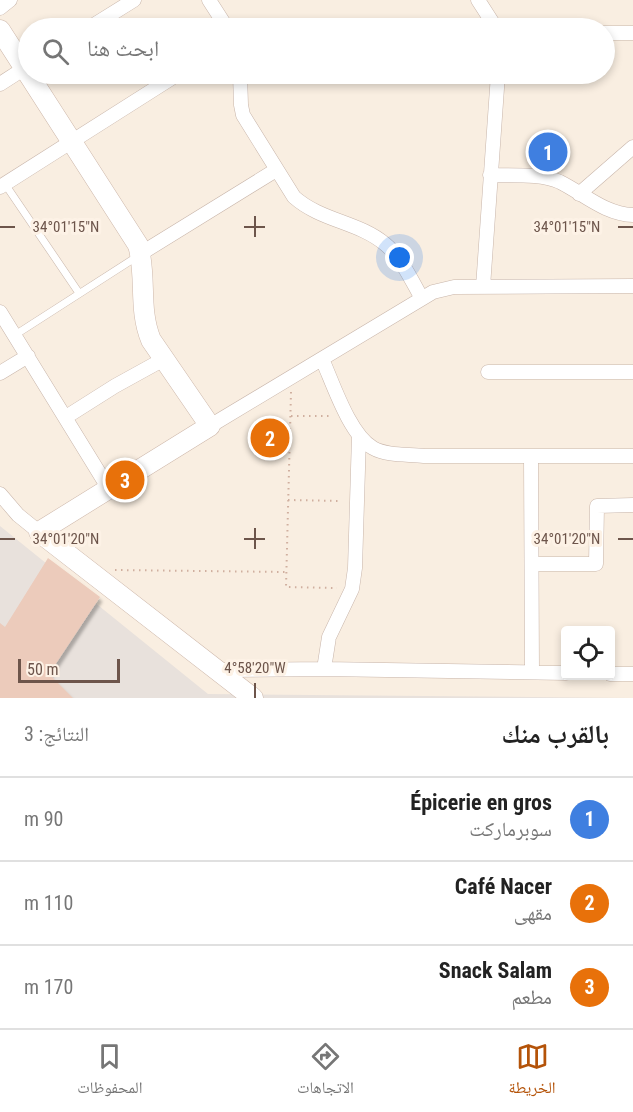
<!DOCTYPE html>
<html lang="ar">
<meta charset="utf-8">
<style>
:root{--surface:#fff;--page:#f2f2f2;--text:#222;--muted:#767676;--line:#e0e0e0;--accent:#b45309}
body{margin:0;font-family:"Roboto Condensed","Noto Naskh Arabic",sans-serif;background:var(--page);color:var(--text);direction:rtl}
.controls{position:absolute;right:18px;bottom:18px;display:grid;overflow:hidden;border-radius:6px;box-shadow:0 3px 9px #0003}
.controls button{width:54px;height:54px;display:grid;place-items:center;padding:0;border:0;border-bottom:2px solid var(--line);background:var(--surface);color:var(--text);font:30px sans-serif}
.scale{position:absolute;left:18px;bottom:15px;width:102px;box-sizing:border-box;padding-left:6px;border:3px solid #6d554b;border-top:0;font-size:16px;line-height:21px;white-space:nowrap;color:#6d554b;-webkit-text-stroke:4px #fdf2e6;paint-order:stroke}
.you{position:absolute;left:400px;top:258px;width:21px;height:21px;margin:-15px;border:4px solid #fff;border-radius:50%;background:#1a73e8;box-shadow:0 0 0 9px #1a73e833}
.badge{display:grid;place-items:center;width:39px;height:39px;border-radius:50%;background:var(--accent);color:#fff;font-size:20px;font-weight:700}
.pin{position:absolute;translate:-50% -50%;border:3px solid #fff;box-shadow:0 2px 6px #0006}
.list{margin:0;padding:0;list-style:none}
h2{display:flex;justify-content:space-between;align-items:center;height:78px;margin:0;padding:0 24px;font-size:26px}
h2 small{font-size:20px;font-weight:400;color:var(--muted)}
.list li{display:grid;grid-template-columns:39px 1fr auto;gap:18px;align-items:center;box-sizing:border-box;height:84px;padding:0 24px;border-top:2px solid var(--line)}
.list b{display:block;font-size:22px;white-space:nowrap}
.list p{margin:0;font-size:20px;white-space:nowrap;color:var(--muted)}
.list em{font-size:20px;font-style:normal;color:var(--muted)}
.icon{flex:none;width:33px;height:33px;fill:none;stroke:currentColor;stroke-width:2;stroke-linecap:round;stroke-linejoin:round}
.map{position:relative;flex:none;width:633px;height:698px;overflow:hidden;direction:ltr}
.search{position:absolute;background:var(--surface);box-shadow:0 3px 9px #0003;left:18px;right:18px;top:18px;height:66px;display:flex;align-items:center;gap:15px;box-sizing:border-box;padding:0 21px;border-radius:33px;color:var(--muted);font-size:22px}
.sheet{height:330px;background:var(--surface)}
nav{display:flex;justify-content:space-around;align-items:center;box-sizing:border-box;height:84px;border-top:2px solid var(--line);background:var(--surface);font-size:16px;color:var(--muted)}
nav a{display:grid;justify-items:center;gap:3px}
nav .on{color:var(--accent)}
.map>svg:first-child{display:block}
.industrial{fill:#e8e1dc}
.building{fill:#eccbbb;filter:url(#shadow)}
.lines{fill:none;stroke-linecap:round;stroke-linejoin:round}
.lane-casing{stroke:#c8b5aa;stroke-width:8}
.street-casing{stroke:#c8b5aa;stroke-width:15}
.secondary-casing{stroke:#cdb7aa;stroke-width:21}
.path{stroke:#d0af9f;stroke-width:2;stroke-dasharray:1.5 4.5;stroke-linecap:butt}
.lane{stroke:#fff;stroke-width:7}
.street{stroke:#fff;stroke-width:14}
.secondary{stroke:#fff;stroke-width:20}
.ticks{fill:none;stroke:#6d554b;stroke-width:2}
.ticks-label{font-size:15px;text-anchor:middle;fill:#6d554b;stroke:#fdf2e6;stroke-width:6;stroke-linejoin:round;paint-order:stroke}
</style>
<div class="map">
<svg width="633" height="698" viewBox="0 0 633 698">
<defs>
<filter id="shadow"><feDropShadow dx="2.5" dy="4.5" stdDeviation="1.5" flood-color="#0004"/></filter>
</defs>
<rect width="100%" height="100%" fill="#f9eee1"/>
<path class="industrial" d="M0,526l208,168 425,4h-633z"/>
<path class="building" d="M48,558l52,39 -51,77 24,24h-73v-75l5,4z"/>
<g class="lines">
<g class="lane-casing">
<path id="lane" d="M5,184l74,109
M15,335l123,-79"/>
</g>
<g class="street-casing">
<path id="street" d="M209,0l18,28
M478,0l18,28
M0,8l10,-8
M89,28l45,-28
M604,33h29
M240,74l1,31 2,10 51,82c27,24 65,25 91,47 16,13 26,35 36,53
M0,84l28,-18
M490,175c21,1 50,-2 70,7 24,12 45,32 73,33
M0,187l178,-113
M579,194l54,-47
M140,254l136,-84
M483,287l15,-213
M0,312l109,177
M322,359c11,24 27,75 51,89 14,8 36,6 51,8h209
M488,372h145
M0,373l28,-17
M66,417l49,-31 49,-27
M210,426l223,-134 21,-5 179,-1
M531,456l1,216
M0,494l18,21 21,17
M532,564h64l1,-58 36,-1
M324,669l5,-32 23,-48 3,-21 4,-132
M217,670l107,-1 242,4
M610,674h23"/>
</g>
<g class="secondary-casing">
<path id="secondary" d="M0,30l138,215c9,31 0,64 13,95l59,86 -171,106 214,166"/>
</g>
<path class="path" d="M291,392l-5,195 51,1
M291,416h42
M288,500l54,1
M115,570l171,2"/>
<use href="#lane" class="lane"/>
<use href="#street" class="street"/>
<use href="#secondary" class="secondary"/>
</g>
<path class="ticks" d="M255,216v21M0,227h15M244,227h21M618,227h15M255,528v21M0,539h15M244,539h21M618,539h15M255,683v15"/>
<g class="ticks-label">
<text x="567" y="232">34°01'15"N</text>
<text x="66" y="232">34°01'15"N</text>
<text x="567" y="544">34°01'20"N</text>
<text x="66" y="544">34°01'20"N</text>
<text x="255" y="673">4°58'20"W</text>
</g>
</svg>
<div class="controls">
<button><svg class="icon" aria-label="locate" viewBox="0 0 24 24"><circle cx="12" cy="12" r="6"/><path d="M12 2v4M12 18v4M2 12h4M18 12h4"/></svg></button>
</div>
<div class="scale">50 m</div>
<div class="you"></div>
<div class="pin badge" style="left:548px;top:152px;background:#3f7fe0">1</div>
<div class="pin badge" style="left:270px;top:438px;background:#e8710a">2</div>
<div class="pin badge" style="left:125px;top:480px;background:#e8710a">3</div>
<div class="search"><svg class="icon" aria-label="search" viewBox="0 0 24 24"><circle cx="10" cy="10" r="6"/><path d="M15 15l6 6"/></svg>ابحث هنا</div>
</div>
<section class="sheet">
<h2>بالقرب منك<small>النتائج: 3</small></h2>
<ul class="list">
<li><span class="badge" style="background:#3f7fe0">1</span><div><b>Épicerie en gros</b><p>سوبرماركت</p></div><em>90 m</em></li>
<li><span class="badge" style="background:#e8710a">2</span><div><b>Café Nacer</b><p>مقهى</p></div><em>110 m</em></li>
<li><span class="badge" style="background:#e8710a">3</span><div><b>Snack Salam</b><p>مطعم</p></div><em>170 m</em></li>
</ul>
</section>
<nav>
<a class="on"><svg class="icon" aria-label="map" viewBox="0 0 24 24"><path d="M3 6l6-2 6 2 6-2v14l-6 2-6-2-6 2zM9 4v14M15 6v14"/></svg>الخريطة</a>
<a><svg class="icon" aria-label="directions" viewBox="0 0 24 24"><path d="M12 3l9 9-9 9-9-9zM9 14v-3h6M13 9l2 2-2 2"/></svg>الاتجاهات</a>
<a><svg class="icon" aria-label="saved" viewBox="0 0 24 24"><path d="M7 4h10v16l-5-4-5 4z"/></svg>المحفوظات</a>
</nav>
